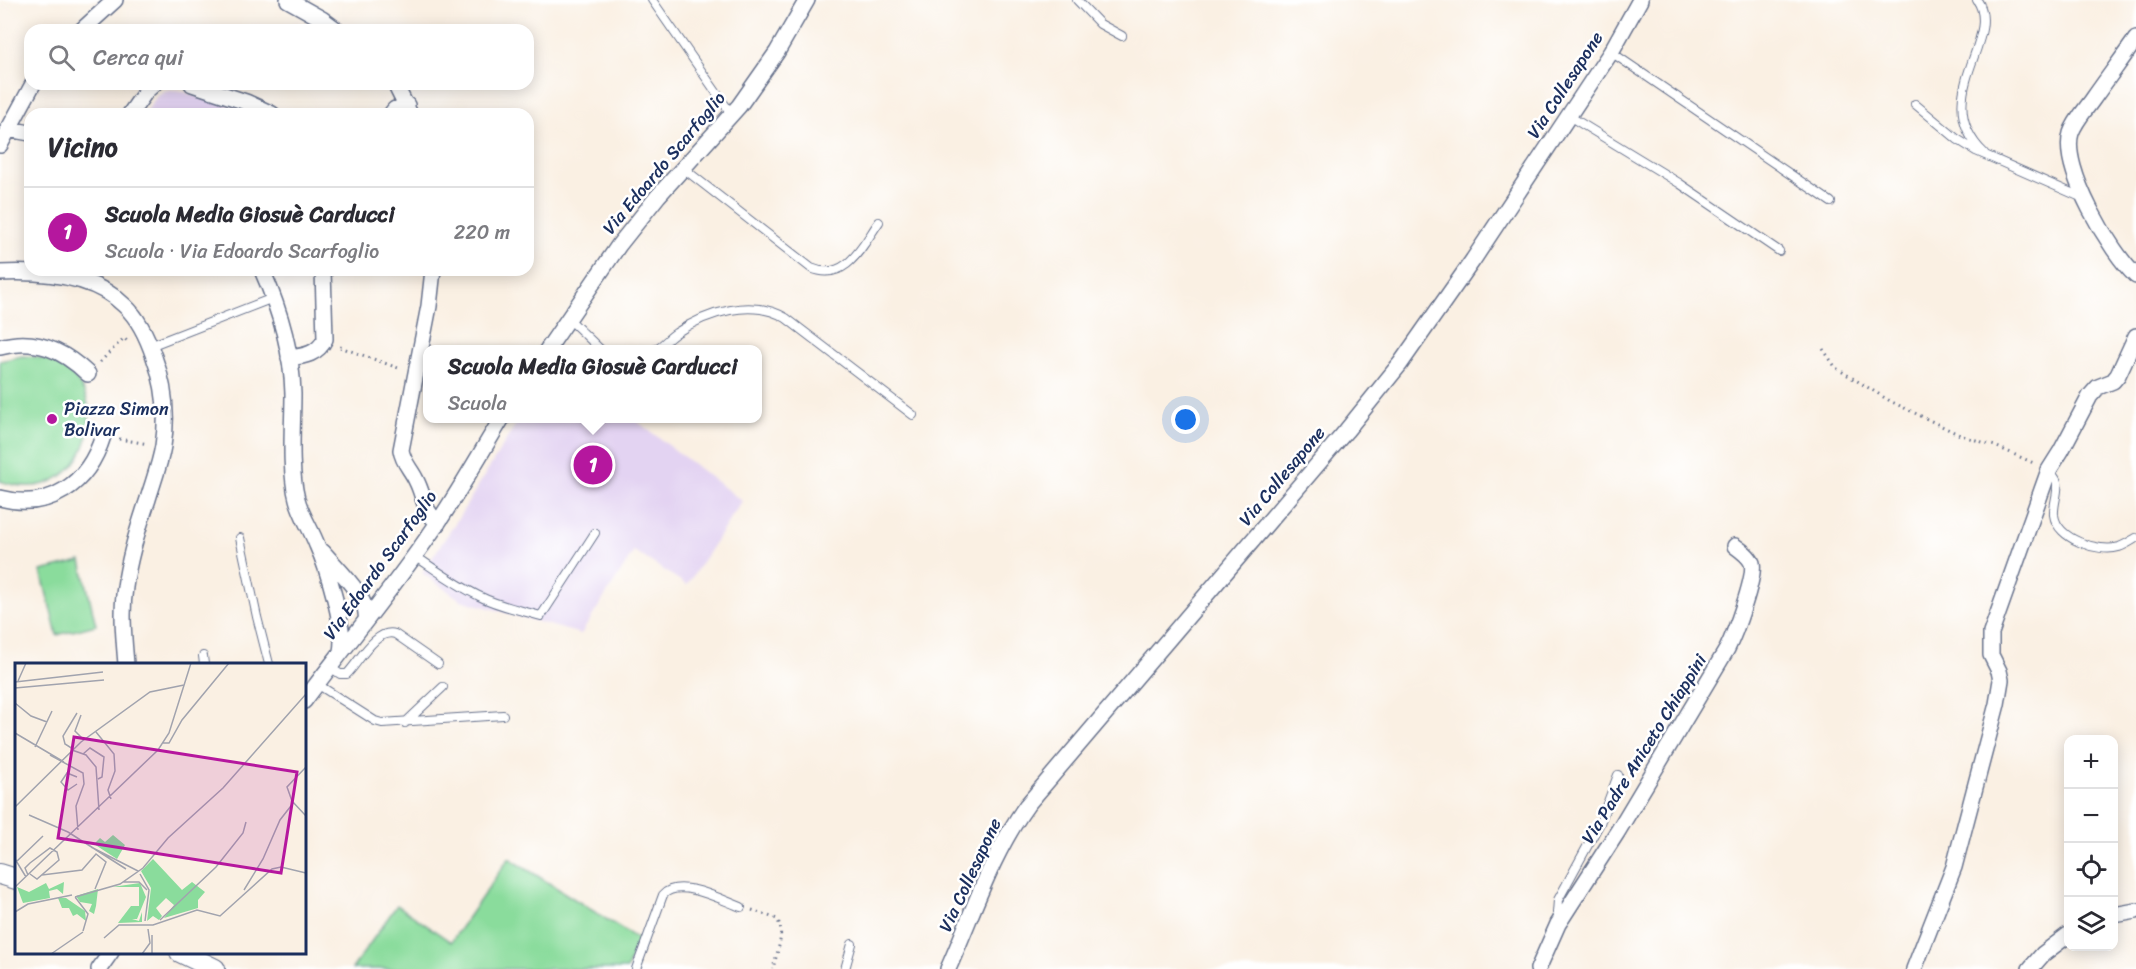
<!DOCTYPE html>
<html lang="it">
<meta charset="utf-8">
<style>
:root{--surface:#fff;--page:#f7f7f7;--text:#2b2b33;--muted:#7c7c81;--line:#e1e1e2;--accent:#b5179e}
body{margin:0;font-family:Sriracha,sans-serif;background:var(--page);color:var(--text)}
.controls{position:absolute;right:18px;bottom:18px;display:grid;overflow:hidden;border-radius:12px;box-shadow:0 3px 15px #0003}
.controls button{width:54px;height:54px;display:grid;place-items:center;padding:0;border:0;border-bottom:2px solid var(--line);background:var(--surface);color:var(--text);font:30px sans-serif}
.you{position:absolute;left:1186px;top:420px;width:21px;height:21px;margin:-15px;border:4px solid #fff;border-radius:50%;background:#1a73e8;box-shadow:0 0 0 9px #1a73e833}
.badge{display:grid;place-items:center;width:39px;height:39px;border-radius:50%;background:var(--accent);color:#fff;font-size:20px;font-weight:700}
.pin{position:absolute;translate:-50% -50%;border:3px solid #fff;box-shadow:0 2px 6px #0006}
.popup{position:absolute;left:423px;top:345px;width:339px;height:78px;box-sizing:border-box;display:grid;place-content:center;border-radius:12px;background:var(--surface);filter:drop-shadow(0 2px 4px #0005);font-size:20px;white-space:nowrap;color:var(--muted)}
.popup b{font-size:22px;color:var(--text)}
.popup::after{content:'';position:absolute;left:50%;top:100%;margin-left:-12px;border:12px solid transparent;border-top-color:var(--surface)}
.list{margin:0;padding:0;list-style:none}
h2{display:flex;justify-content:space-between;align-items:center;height:78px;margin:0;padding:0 24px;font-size:26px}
h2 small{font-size:20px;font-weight:400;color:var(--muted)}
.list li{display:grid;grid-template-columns:39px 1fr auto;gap:18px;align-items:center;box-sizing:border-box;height:90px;padding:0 24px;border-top:2px solid var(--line)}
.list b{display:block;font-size:22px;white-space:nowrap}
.list p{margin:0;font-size:20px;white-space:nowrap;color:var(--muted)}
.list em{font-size:20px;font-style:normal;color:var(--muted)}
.icon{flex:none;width:33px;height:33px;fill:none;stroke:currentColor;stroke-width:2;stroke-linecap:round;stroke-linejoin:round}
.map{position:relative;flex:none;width:2136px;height:969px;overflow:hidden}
.search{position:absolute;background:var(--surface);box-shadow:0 3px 15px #0003;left:24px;top:24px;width:510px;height:66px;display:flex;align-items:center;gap:15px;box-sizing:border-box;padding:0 21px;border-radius:18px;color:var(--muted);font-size:22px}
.panel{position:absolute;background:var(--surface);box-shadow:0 3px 15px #0003;left:24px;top:108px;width:510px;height:168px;border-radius:18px}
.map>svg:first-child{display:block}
.built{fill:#e3d3f2}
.green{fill:#8adc9c;stroke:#52867d;stroke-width:1.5}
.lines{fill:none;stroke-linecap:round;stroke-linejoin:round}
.service-casing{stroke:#69738d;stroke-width:10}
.minor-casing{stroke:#69738d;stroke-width:18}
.tertiary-casing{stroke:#69738d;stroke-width:22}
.path{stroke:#69738d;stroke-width:3;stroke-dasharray:1.5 4.5;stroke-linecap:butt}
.service{stroke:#fff;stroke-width:8}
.minor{stroke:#fff;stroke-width:15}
.tertiary{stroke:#fff;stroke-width:20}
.poi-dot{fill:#b5179e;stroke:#fff;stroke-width:2}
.labels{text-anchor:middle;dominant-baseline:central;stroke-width:5;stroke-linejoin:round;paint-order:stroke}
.street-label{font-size:18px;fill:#1b2f5e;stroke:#fff}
.poi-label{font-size:18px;fill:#1b2f5e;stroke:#fff;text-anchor:start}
.inset-road{fill:none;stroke:#a1a3ae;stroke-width:1.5}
.view{fill:#b5179e;fill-opacity:0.15;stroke:#b5179e;stroke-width:3}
.inset-edge{fill:none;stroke:#1b2f5e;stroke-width:3}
</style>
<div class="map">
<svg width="2136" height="969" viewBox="0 0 2136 969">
<rect width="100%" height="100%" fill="#fff"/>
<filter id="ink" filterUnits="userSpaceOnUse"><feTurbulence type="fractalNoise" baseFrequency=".0167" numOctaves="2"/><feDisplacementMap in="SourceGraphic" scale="12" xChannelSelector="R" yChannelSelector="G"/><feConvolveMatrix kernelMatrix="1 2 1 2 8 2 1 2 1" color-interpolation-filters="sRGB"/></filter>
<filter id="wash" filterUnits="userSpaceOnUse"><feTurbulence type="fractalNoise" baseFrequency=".008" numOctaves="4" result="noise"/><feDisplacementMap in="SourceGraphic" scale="24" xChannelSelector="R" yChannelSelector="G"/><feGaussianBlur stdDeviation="1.35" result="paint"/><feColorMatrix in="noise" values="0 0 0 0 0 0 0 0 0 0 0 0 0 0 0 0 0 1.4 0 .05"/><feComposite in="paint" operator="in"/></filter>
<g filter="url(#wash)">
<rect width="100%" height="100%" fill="#faf0e3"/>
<path class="built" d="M177,90l60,18 12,6h-104l12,-18 8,-5z
M519,419h115l108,82 -55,84 -53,-34 -53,83 -120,-34 -39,-27 34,-51z"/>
<path class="green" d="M22,356c107,2 77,160 -22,125v-120z
M81,561l15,64 -39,10 -16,-64z
M509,858l129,81 -11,30h-275l45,-64 54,37z"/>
</g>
<g filter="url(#ink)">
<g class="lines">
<g class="service-casing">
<path id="service" d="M652,0l80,115
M1077,0l23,24 22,12
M1977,0c27,38 -50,98 7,153
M1611,52l220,150
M1915,104l42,35 19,12 107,47
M1569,116l110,67 100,68
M683,168l128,100c35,15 51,-22 68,-46
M568,318l33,32
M150,346l123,-48
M654,350c9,-4 14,-12 22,-17 31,-21 76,-35 110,-15l127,97
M2049,470c2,3 7,8 8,12 2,10 -4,22 -3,33 3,24 44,38 65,32 6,-2 12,-6 17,-9
M240,538l17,79 12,47
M415,556c21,14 41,29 64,40 19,10 41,14 62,20l54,-83
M203,656l1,8
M330,667l10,7h7c12,-12 29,-46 48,-40l43,30
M317,684l58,37 7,2 121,-8
M405,723l38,-36
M1561,919l-4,-6 1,-13 42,-77 18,-48
M636,969l27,-74c16,-18 59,5 78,12
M845,969l7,-25"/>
</g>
<g class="minor-casing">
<path id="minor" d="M288,0l34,19 15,11
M82,30l33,-30
M2136,39c-14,20 -29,40 -43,60 -7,10 -18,22 -22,34 -11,35 40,120 65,143
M192,84l54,18 26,12
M395,84l15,30
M130,114l16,-23 8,-7
M391,114l4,-5 12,-4
M8,129l22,4
M0,145l33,-61
M262,270c17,38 30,82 31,124 0,31 -4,75 4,105 4,16 14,30 20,46 10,22 29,84 24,106
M433,270l-4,36 -28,144c2,13 10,19 15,30 9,17 6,29 22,43
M0,273c41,-2 94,2 125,33 14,13 23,33 29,51 11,29 14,58 9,89 -3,18 -10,36 -15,53 -10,29 -19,58 -23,88 -4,26 -1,52 1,77
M0,347c35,-10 63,3 88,27
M547,350l72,-105 39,-49 81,-90 38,-54 30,-52
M289,358c16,-2 29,-4 36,-19l-2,-69
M0,498c50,13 88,-14 103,-62
M323,552c14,17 47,46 43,68
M304,701c44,-59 91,-115 133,-177 23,-34 43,-70 65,-106
M2114,915l22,-4
M99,969l12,-17
M948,969c25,-56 43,-114 79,-164l319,-374 54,-67 73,-104 138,-208 29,-52
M1538,969l20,-45 60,-93 109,-182c7,-14 29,-72 25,-86 -3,-7 -10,-12 -17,-17
M1914,969l40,-102 43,-163 4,-24 -2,-9 -8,-16v-22l58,-163 12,-19 29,-55 8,-9 15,-6 5,-6 18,-39
M2030,969l13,-15 25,-19"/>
</g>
<g class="tertiary-casing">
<path id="tertiary" d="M0,874l16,5
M180,952l35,17"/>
</g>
<path class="path" d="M340,347l61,22
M1823,349l13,19 54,33 70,34 35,11 41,18
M100,362l24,-24 5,5
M119,439l29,5
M752,910l25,9c9,14 -1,35 -4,50"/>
<use href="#service" class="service"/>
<use href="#minor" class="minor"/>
<use href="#tertiary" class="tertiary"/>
</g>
</g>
<circle class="poi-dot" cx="52" cy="419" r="6"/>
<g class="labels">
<g class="street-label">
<text transform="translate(1565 85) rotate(-57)">Via Collesapone</text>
<text transform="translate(664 163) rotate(-50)">Via Edoardo Scarfoglio</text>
<text transform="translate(1282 476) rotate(-50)">Via Collesapone</text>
<text transform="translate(380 565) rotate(-54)">Via Edoardo Scarfoglio</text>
<text transform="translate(1644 749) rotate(-58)">Via Padre Aniceto Chiappini</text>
<text transform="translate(970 875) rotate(-65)">Via Collesapone</text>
</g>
<g class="poi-label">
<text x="64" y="409">Piazza Simon<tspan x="64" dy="21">Bolivar</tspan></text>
</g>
</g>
<g transform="translate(15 663)">
<rect width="291" height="291" fill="#faf0e3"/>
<path d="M98,172l12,10 -8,14 -23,-15 6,-6 5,4zM138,196l29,31 10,-8 13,10 -7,8v8l-34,10 10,-13 -8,-7 -10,10 6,8 -3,4 -6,-4 -6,5 4,-33 -10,-17zM49,219l-1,12 -6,-5 -8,2 1,7 -27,5 -6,-16 12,5 17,-9 3,6zM125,220l6,14 -9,22h-5l7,2 3,-9v10l-24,1 13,-17h8v-19h-27zM83,226l-2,17 -2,8 -5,-3 3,-7 -12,-2 -4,-6zM51,235l19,13 1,10 -9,-7 -4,2 -4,-8h-7l-4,-10z" fill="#8adc9c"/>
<path class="inset-road" d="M3,18l8,-18M0,19l88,-10M0,25l89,-8M0,40l16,13 16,6M66,52l-6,16 9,9M81,69l18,22 1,17 -7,19 3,9M0,70l49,29M148,80h6l13,-23 47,-57M20,84l17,-36M58,86l-8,-5 -2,-8 14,-23M57,87l14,5 10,12 3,43M68,91l7,-6 14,9 -2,20 -4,2M35,92l33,18 1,11 -8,22 2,24M291,104l-19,20 5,14 14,15M62,114l-10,-4 -6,9 7,8 9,-6M0,144l66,-65 69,-50 34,-7M14,152l39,17M53,169l58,37M76,184l47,24M0,196l11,18M1,199l27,-26M125,211l9,16 -4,31M13,212l-3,-7 5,-5 20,-15 7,4 2,8 -22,19 -7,-5M27,212l40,-5 14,-16 10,8 -11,27M108,219h16l8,8M0,224l143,-137 11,-17 22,-70M229,227l19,-31 17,-39 14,-18M60,234l45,-13 23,-16 25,-30 55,-50 83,-94M60,234l13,17 -5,17M0,249l13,-8 44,-9M145,257l56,-53 27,-34 3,-11M137,272v19M89,275l15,-13h34l44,-15 23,6 52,-47 9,-2 25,6M36,291l32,-22M127,291l8,-11 -2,-14"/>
<path class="view" d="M59,74l223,35 -16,101 -223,-35z"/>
<rect width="291" height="291" class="inset-edge"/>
</g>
</svg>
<div class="controls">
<button>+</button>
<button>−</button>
<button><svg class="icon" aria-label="locate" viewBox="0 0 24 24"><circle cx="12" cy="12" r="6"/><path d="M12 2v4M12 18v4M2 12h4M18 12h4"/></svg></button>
<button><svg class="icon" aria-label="layers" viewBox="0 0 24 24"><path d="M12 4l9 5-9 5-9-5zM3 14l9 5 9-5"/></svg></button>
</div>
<div class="you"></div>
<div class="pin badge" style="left:593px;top:465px">1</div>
<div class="popup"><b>Scuola Media Giosuè Carducci</b>Scuola</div>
<div class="search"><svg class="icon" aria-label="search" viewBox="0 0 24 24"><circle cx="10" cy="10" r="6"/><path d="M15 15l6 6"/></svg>Cerca qui</div>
<section class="panel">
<h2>Vicino<small></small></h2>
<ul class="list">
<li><span class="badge">1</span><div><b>Scuola Media Giosuè Carducci</b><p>Scuola · Via Edoardo Scarfoglio</p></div><em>220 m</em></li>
</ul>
</section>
</div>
